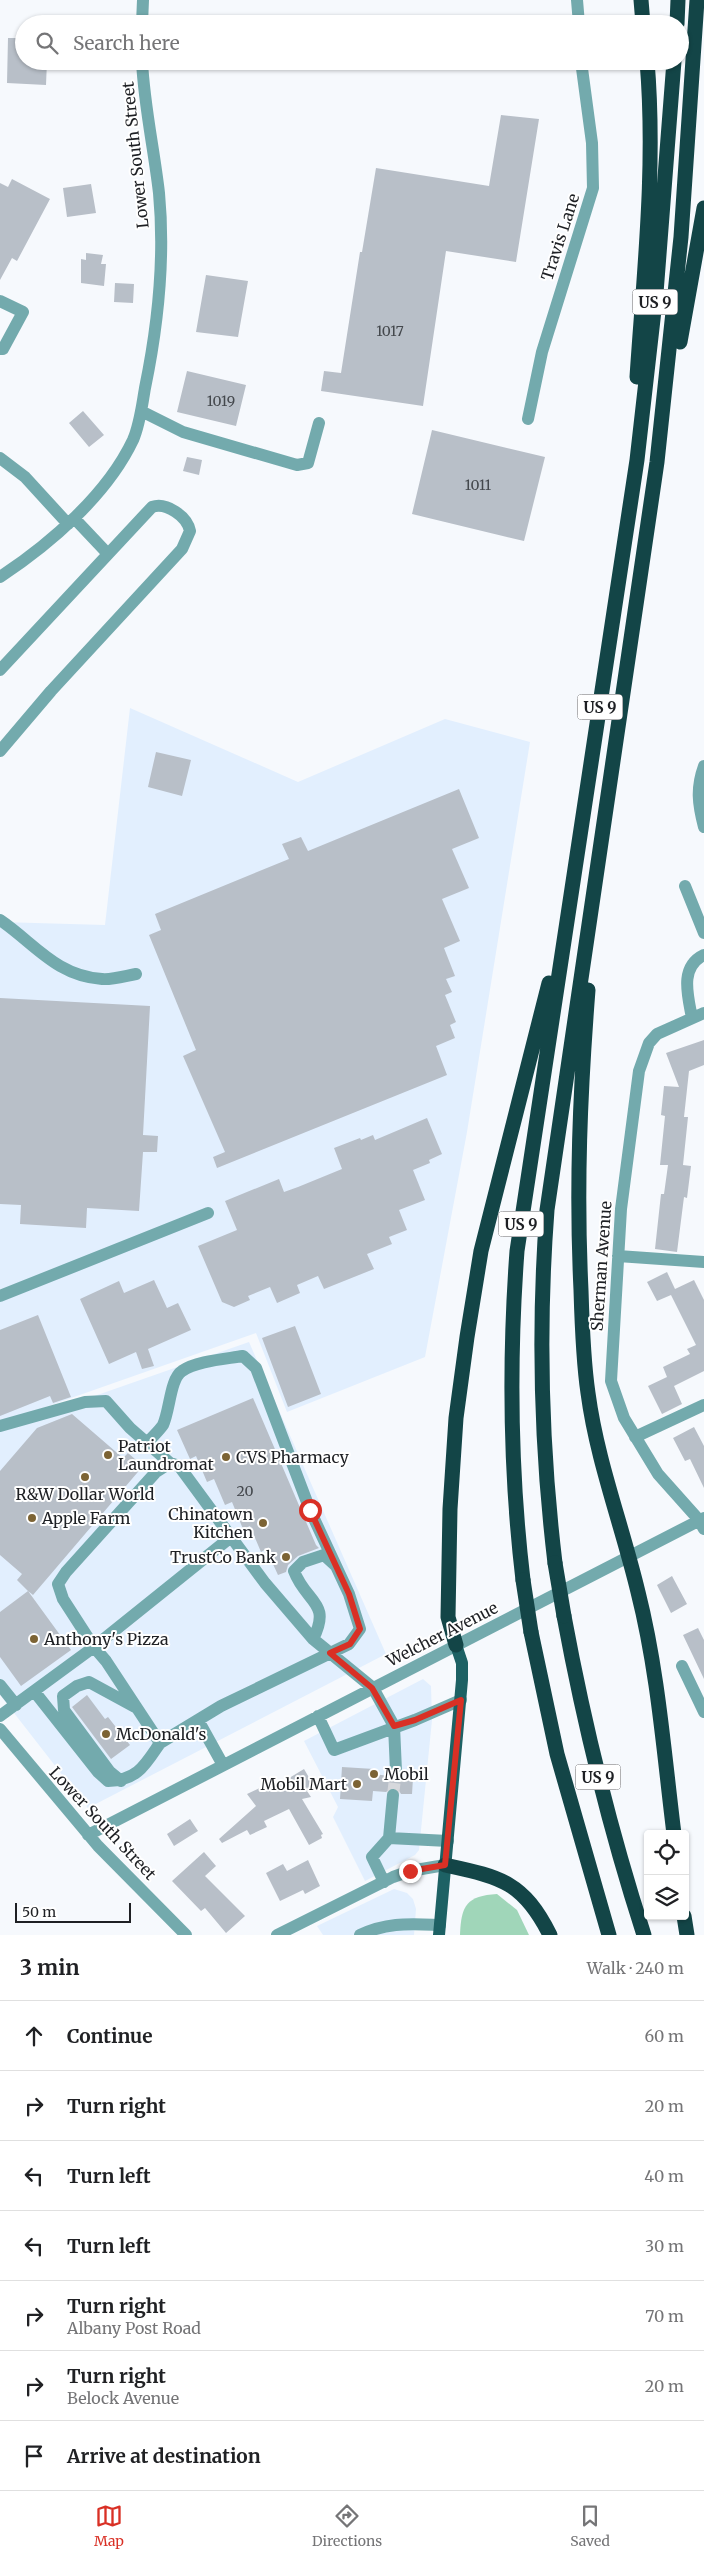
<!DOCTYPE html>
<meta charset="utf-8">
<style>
:root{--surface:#fff;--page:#f6f6f6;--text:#202124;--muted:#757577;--line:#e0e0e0;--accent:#d93025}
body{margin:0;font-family:Merriweather,serif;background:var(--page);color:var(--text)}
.controls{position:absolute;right:15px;bottom:15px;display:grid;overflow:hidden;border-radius:5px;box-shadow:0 1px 4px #0004}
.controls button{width:45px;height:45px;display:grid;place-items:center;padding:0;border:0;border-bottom:1px solid var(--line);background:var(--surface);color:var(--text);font:25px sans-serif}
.scale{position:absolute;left:15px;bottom:12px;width:116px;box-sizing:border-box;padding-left:5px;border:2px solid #1e2024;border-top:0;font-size:14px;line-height:18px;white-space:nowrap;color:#1e2024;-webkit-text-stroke:4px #fff;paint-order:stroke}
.stop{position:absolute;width:15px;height:15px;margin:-11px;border:4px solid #d93025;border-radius:50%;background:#fff}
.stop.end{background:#d93025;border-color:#fff;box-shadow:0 1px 5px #0008}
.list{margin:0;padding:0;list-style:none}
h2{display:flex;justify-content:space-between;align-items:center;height:65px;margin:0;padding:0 20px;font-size:21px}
h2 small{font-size:16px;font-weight:400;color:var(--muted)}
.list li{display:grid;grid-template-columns:32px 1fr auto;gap:15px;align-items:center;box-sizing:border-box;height:70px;padding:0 20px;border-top:1px solid var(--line)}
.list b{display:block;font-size:19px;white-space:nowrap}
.list p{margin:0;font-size:16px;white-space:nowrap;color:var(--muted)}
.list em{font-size:16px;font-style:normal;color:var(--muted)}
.icon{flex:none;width:28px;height:28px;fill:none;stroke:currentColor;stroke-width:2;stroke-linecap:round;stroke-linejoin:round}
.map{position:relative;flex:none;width:704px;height:1935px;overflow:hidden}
.search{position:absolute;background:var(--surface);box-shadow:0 1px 4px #0004;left:15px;right:15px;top:15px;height:55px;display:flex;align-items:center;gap:12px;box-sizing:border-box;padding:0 18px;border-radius:28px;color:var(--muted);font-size:19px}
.sheet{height:555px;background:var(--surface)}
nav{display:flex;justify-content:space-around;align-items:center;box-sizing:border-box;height:70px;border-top:1px solid var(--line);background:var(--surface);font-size:14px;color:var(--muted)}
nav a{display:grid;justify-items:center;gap:2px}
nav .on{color:var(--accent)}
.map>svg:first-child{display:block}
.built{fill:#e2effe}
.forest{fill:#a0d6b9}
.building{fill:#b8bfc8}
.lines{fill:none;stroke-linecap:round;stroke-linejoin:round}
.minor-tunnel{stroke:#d6d8dc;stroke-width:12;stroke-dasharray:12 6;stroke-linecap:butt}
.minor{stroke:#73aaad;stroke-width:12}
.major{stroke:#1d6164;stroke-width:12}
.highway{stroke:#134547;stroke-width:15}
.highway-bridge{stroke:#134547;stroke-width:15}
.route{stroke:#d93025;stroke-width:6}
.poi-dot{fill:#7c6334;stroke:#fff;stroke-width:2}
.labels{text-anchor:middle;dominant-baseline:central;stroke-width:4;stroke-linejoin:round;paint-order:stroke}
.number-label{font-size:14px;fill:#44484d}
.shield{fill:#fff;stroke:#626366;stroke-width:1}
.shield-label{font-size:15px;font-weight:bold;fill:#1e2024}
.street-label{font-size:16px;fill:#1e2024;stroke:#fff}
.poi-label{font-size:16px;fill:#1e2024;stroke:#fff;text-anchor:start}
</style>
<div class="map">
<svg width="704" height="1935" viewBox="0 0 704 1935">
<rect width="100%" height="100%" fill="#f6f9fd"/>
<path class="built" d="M130,708l168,74 147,-63 85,23 -63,390 -42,225 -138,55 -31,-79 -256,90v-501l105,3z
M249,1342l137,312 -298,154 -88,-113v-266z
M423,1679l8,7 1,34 -13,130 -4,5 -50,26 -32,-64 5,-10 -34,-66z
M394,1889l13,4 6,6 3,10 -2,26h-91l-6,-9z"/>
<path class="forest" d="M497,1894l20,16 12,25h-69c1,-30 7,-39 37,-41z"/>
<path class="building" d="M8,38h16v23h23l-1,24 -39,-2z
M501,115l38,4 -23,143 -70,-11 -23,155 -102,-15 3,-20 17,2 19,-121h2l14,-84 113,18z
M12,179l38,20 -33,62 -5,-3 -12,22v-97l8,4z
M91,184l5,29 -29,4 -4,-29z
M86,253l17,2 -2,9h5l-2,22 -23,-3v-24l5,1z
M206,275l42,6 -10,56 -42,-5z
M115,283l19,1 -1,19 -19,-1z
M187,371l59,14 -10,41 -59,-14z
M83,411l21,24 -15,12 -20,-24z
M432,430l113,27 -21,84 -112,-27z
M187,457l15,3 -3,15 -16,-4z
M156,752l35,8 -9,36 -34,-9z
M459,789l20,49 -27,11 17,39 -27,11 18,42 -16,7 11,28 -9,3 6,13 -7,3 11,27 -6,3 5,13 -19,8 11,29 -230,93 -4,-11 12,-5 -42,-96 13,-6 -47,-115 12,-5 -6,-16 134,-55 -7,-15 19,-7 7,14z
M0,998l150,8 -7,129 15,1 -1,16h-14l-4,59 -52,-3 -1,20 -66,-4 1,-19 -21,-1z
M704,1040v25l-15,6 -5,46h4l-5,48 8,1 -4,32 -3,-1 -7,55 -22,-3 6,-55h3l4,-29h-8l5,-49 -4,-1 3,-29 15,1 -13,-34z
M427,1118l15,36 -13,6 1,3 -17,7 12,30 -26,10 8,20 -18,7 3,7 -25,10 7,15 -50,20 -6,-13 -21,9 3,8 -23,10 -7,-16 -22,9 2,4 -16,7 -12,-5 -24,-56 39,-16 -12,-29 54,-22 5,13 14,-5 44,-18 -8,-21 26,-10 1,2 12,-5 2,5z
M667,1272l8,17 19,-9 10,20v71l-30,15 8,18 -20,10 -14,-28 19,-9 -4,-10 27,-13 -3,-5 9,-4 -25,-50 -14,6 -10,-19z
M154,1280l13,28 11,-5 13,27 -43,19 6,17 -12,3 -6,-17 -27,12 -29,-65 39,-18 5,12z
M38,1315l33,82 -18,6 -3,-7 -50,20v-86z
M295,1326l26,68 -33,13 -26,-69z
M253,1398l63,147 3,3 -21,8 -10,9 -2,7 -8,3 -12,-26 -5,3 -11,-26 -7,3 -11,-27 -7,3 -11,-26 -7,3 -11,-26 -6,3 -13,-29z
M72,1414l51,44 5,-5 15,13 -110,129 -5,-4 43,59 -50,36 -21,-29v-45l28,-21 -11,-11 5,-6 -22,-19v-84l37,-43z
M694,1427l10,19v42l-14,-29 -5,2 -12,-23z
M672,1576l15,28 -16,9 -14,-28z
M698,1628l6,12v39l-21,-44z
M87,1695l18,24 3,-2 22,28 -19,14 -39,-52z
M342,1767l32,2v5l15,2 7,3 6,-2 11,1 -1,16h-11l-3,-5 -5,-2 -7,5 -13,-1 -1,10 -32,-2z
M304,1769l10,17 -7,5 4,6 -9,2 21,35 -2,1 1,3 -13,7 -20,-36 -25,12 3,6 -17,8 -3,-5 -25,13 -3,-4 37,-33 -9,-12 27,-13 2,5z
M190,1819l8,12 -24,15 -7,-12z
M204,1852l12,14 -11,10 40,40 -19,17 -21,-25 -4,3 -29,-30z
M308,1860l12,26 -15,8 -2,-4 -23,11 -14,-28 17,-9 4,7z"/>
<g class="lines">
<path class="minor-tunnel" d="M393,1795l3,-24"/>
<path class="minor" d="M577,0l2,24
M142,24l1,-24
M0,301l23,11 -20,37h-3
M141,411l42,21 114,33 11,-2 11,-40
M528,419l14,-67 51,-164 -1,-45 -11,-82
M0,458l25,19 43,47
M74,518l34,36
M0,577c50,-33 107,-82 133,-137 7,-16 9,-35 12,-52 13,-63 20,-131 14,-195 -5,-44 -15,-88 -17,-132
M0,670l152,-163c14,-5 35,9 38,24l-8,18 -131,142 -51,60
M704,766c-8,22 -6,38 0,61
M685,886l19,47
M0,920c34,23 56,56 102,59 10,1 23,-3 34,-5
M704,1013l-47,21 -8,9 -10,28 -18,138 -10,172 13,37 34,56 41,46 5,9
M692,1018c-4,-22 -13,-51 12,-63
M618,1256l86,6
M0,1296l208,-83
M0,1426l85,-24 21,-1 24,27 40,35
M635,1437l69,-32
M147,1443c5,-6 12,-12 16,-18 7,-15 7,-46 19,-54 14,-10 44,-12 61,-15l13,12 54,142 39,84 11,35 -11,15 -128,62 -61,37 -54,-82 -12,-14 137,-110
M313,1639c19,-37 -7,-36 -19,-68l9,-9 21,-7 11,10
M682,1666l22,46
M0,1685l16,20
M34,1691l64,81 10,9c30,-1 37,-16 52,-38
M0,1716l94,-69 -31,-48 -5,-15 8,-12 90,-100 14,-9 9,3 86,117 48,56 60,49 21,38 2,45
M318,1716l16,34 81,-30 46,-20
M198,1720l25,45
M0,1729l98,117 88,89
M121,1781l-11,-9 -46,-62 -1,-14 14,-10 12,-4 46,25
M393,1795l-4,43 59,3
M88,1835l616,-317
M384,1882l-12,-25 17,-19
M277,1935l116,-58 17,-6 35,-6
M360,1935c28,-13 49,-11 80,-10"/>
<path class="major" d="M439,1935l23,-255v-17l-6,-18"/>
<path class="highway" d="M641,0l2,24
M677,24l1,-24
M680,342l24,-134
M637,377c7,-105 19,-211 10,-316
M588,990c-8,103 -12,197 -7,300 1,34 2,69 7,103 9,68 34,132 50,199 20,79 26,162 36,242
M555,1563c-14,-117 -17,-235 -8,-353l110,-748 24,-225 16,-237
M523,1580c-13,-110 -14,-220 -6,-329l120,-791 19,-167 18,-232
M564,1616c20,108 46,214 80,319
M531,1632l26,122 52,181
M456,1645l-8,-28 2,-108 6,-91 11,-81 14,-86 68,-268
M445,1865c55,12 78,16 105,70
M684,1916l3,19"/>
<path class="highway-bridge" d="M555,1563l9,53
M523,1580l8,52"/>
</g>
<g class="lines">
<path class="route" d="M310,1510l39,84 11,35 -10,15 -20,9 42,35 22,38 21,-6 46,-20 -16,165 -35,6"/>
</g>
<g class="poi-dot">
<circle cx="108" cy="1455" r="5"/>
<circle cx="226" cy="1457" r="5"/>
<circle cx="85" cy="1477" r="5"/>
<circle cx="32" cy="1518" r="5"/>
<circle cx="263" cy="1523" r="5"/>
<circle cx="286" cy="1557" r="5"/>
<circle cx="34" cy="1639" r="5"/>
<circle cx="106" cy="1734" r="5"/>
<circle cx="374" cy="1774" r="5"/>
<circle cx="357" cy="1784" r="5"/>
</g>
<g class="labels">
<g class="number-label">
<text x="390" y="331">1017</text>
<text x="221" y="401">1019</text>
<text x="478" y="485">1011</text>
<text x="245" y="1491">20</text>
</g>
<g class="shield">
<rect x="632.5" y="289.5" width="45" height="25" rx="4"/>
<rect x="577.5" y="694.5" width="45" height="25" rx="4"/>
<rect x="498.5" y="1211.5" width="45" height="25" rx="4"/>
<rect x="575.5" y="1764.5" width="45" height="25" rx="4"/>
</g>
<g class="shield-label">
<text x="655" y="302">US 9</text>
<text x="600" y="707">US 9</text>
<text x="521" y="1224">US 9</text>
<text x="598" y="1777">US 9</text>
</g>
<g class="street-label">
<text transform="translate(135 155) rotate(-96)">Lower South Street</text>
<text transform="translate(560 237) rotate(-72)">Travis Lane</text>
<text transform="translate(601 1266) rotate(-86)">Sherman Avenue</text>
<text transform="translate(442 1634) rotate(-27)">Welcher Avenue</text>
<text transform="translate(103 1823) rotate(47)">Lower South Street</text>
</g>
<g class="poi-label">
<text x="118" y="1446">Patriot<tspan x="118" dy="18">Laundromat</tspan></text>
<text x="236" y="1457">CVS Pharmacy</text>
<text x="85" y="1494" text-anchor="middle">R&amp;W Dollar World</text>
<text x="253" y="1514" text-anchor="end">Chinatown<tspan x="253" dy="18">Kitchen</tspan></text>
<text x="42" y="1518">Apple Farm</text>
<text x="276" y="1557" text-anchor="end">TrustCo Bank</text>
<text x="44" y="1639">Anthony's Pizza</text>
<text x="116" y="1734">McDonald's</text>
<text x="384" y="1774">Mobil</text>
<text x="347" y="1784" text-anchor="end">Mobil Mart</text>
</g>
</g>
</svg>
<div class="controls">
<button><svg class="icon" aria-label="locate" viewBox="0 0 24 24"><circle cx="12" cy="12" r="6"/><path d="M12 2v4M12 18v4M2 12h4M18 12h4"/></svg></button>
<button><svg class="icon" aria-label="layers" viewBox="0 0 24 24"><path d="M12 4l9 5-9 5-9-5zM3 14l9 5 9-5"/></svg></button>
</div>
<div class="scale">50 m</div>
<div class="stop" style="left:310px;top:1510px"></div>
<div class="stop end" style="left:410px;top:1871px"></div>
<div class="search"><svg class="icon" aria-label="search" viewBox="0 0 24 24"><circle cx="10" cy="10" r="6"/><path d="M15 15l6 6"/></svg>Search here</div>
</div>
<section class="sheet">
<h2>3 min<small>Walk · 240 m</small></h2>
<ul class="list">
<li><svg class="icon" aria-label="ahead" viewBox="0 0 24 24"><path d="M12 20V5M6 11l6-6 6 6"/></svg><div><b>Continue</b></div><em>60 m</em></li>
<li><svg class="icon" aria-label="right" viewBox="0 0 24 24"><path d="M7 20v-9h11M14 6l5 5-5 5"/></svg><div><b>Turn right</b></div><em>20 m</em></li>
<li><svg class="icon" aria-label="left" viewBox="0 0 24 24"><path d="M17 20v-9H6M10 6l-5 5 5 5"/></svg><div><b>Turn left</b></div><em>40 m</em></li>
<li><svg class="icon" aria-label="left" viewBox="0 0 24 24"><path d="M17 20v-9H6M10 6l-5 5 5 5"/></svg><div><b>Turn left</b></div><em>30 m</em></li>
<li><svg class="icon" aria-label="right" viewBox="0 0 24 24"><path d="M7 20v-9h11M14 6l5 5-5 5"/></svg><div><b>Turn right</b><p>Albany Post Road</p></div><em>70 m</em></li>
<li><svg class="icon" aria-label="right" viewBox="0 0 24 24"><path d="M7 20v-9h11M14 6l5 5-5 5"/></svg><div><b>Turn right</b><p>Belock Avenue</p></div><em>20 m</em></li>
<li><svg class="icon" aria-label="arrive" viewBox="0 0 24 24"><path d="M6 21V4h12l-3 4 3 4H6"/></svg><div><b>Arrive at destination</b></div></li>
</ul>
</section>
<nav>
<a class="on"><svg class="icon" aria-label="map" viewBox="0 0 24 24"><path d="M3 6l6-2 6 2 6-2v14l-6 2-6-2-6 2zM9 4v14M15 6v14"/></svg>Map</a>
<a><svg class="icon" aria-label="directions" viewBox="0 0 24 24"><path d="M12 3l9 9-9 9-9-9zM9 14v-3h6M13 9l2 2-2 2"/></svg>Directions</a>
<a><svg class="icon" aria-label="saved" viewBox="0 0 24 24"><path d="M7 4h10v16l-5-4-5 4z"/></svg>Saved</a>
</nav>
